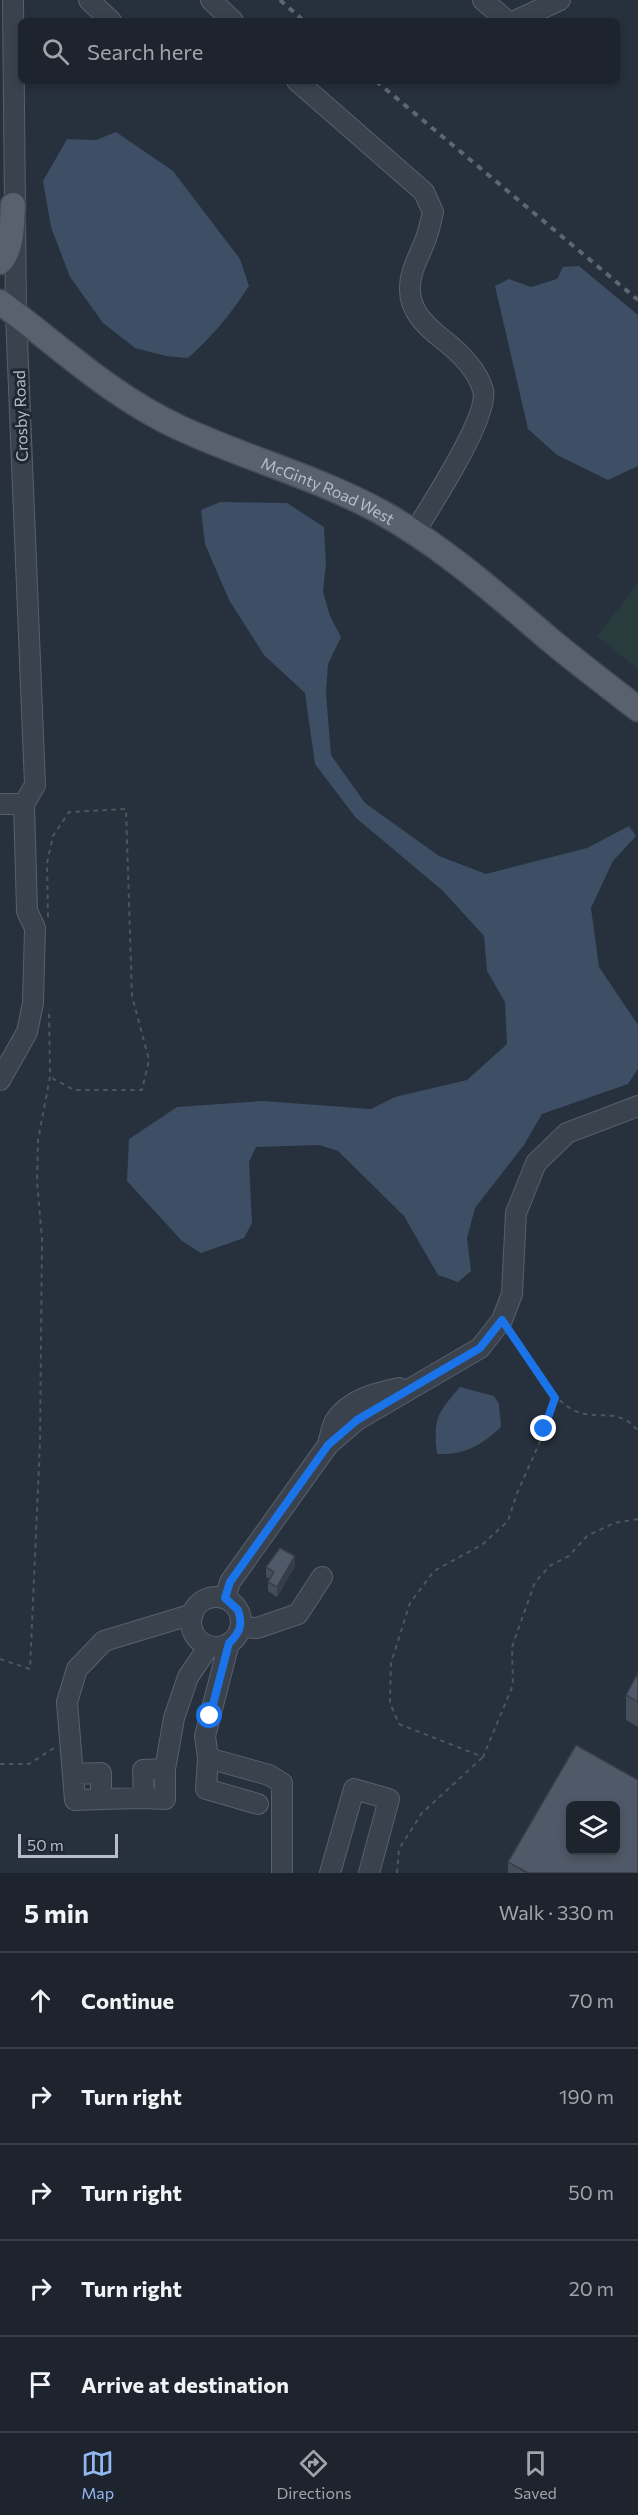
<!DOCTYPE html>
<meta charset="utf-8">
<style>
:root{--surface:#1d242e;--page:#2a303a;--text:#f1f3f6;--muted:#a0a4aa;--line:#3b414a;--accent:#93b8f1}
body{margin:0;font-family:Commissioner,sans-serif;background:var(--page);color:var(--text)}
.controls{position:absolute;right:18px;bottom:18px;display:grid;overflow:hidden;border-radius:9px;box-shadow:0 3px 9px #0003}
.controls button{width:54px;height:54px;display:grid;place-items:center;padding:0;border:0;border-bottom:2px solid var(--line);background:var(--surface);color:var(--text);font:30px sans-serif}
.scale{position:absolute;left:18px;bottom:15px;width:100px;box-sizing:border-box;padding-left:6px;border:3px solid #b7bdc8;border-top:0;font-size:16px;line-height:21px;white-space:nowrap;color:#b7bdc8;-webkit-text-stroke:4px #1f2733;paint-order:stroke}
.stop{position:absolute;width:18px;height:18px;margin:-14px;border:4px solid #1a73e8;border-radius:50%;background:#fff}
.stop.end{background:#1a73e8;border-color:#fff;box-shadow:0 2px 6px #0008}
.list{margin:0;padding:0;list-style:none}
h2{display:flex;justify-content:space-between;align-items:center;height:78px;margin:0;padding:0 24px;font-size:26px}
h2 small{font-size:20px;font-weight:400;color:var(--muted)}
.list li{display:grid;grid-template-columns:39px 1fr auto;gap:18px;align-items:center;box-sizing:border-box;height:96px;padding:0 24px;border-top:2px solid var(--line)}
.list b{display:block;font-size:22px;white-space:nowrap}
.list em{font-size:20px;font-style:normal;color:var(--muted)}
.icon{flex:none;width:33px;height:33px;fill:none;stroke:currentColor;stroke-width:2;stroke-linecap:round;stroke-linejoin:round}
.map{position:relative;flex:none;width:638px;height:1873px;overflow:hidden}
.search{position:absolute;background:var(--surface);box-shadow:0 3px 9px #0003;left:18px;right:18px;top:18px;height:66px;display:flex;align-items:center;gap:15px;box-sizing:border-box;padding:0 21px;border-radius:9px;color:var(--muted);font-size:22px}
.sheet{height:558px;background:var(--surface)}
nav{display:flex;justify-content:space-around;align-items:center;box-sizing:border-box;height:84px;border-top:2px solid var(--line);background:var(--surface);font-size:16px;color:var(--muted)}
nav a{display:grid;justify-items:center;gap:3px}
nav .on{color:var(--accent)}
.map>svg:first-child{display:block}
.green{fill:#283c3e}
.water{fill:#3d4e65}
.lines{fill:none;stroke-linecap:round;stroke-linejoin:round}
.minor-casing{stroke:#58606b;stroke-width:22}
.major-casing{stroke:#444b57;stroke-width:27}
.path{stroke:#46595b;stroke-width:2;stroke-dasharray:4.5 4.5;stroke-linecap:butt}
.minor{stroke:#3a424e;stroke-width:20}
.major{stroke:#58616d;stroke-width:24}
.rail{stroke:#5d6674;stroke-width:4;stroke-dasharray:6 6;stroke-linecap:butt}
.wall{fill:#454d59}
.shaded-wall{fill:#383e49}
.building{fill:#505968;stroke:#383e49;stroke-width:1.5;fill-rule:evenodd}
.route{stroke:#1a73e8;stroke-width:8}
.labels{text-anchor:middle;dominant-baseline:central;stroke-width:6;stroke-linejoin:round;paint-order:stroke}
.street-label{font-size:16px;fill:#b7bdc8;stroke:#1f2733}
</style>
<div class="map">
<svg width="638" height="1873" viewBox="0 0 638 1873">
<rect width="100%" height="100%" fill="#27303d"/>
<path class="green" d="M638,583v86l-41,-33z"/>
<path class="water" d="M116,132l57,39 67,88 9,27c-18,28 -37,51 -61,72l-22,-2 -31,-8 -32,-25 -33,-46 -19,-50 -8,-46 24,-42 29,1z
M579,266l59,49v151l-30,14 -51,-25 -29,-26 -33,-143 14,-7 22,8 26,-8 6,-12z
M220,502l67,1 37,24 2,36 -3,29 7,24 11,21 -13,27 -2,29 5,62 34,48 74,53 47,18 101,-26 42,-22 7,10 -23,25 -22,47 8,59 39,58v44l-10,15 -86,30 -18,31 -49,63 -8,30 4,33 -13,11 -20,-7 -34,-59 -66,-65 -19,-6 -63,2 -7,15 3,61 -8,15 -43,15 -19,-12 -55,-60 2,-42 48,-32 85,-6 109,8 24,-12 72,-17 40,-36 -2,-42 -18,-31 -3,-35 -42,-46 -86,-72 -41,-54 -10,-71 -41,-38 -35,-55 -24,-56 -4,-34z
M460,1387l34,9 5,8 2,23c-20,19 -37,28 -64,27 -4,-36 0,-40 23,-67z"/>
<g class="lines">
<g class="minor-casing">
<path id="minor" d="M89,0l22,21
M211,0l22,21
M483,0l24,21
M515,21l45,-21
M297,81l127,111 9,20c-2,9 -4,18 -7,26 -6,18 -17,33 -16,52 0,21 16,36 31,48 17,13 36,31 42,52 7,25 -54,119 -69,143
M0,804h24l11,-19 -19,-471 -3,-314
M0,1080l27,-48 6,-29 2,-75 -8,-17 -3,-107
M329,1440c2,-6 3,-14 6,-19 14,-22 41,-28 64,-33
M191 1622a25 25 0 1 1 50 0a25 25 0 1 1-50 0Z
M225,1598l5,-16 98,-137 29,-25 123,-72 22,-28 10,-26 4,-81 20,-50 31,-30 71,-27
M241,1627l16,1 41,-14 24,-37
M229,1643l-24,93 3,22 -2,31 52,15
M208,1758l61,17 13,8v90
M165,1769v30l-21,-1 -1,-28 22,-1 9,-51 14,-41 21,-31
M74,1774l27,-1v26l-26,1 -8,-98 10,-33 27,-28 89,-27
M101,1799l43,-1
M330,1873l24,-84 35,10 -20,74"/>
</g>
<g class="major-casing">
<g id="major">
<path d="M0,262c13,-13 12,-40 13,-57"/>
<path id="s1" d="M0,302c58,43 111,94 178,125 66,31 136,49 201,84 62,34 116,82 170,128 29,24 59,47 89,70"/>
</g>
</g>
<path class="path" d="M48,917l-1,-54 6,-27 16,-24 57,-3 6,187 17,64 -7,30h-68l-24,-13
M512,1335c17,24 38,67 66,77 21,8 41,-5 60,19
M555,1398l-16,46 -22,49 -9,28 -25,23 -49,27 -24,32 -19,60 -1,40 9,21 84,33 30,-72 -1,-38 23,-65 16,-17 18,-9 18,-20 27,-13 24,-4
M0,1659l30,10 10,-226 2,-204 -5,-57 1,-42 12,-63 -1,-68
M0,1764h29l25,-16
M397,1873l2,-24 23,-36 61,-56"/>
<use href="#minor" class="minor"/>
<use href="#major" class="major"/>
<path class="rail" d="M280,0l24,21
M376,81l262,219"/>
</g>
<path class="wall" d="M295,1566l-18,31 -9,-6v-9l2,-3 -4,-2v-10z
M638,1673v54l-12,-7v-25z
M508,1862l130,11h-130z"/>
<path class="shaded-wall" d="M295,1556v10l-18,31v-10z"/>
<path class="building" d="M280,1548l15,8 -18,31 -9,-5 6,-10 -8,-5z
M638,1673v29l-12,-7z
M576,1745l62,35v93h-110l-20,-11zM570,1806h45v45h-45z"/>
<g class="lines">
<path class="route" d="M210,1716l19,-73c11,-10 14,-19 9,-33l-13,-12 5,-16 98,-137 29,-25 123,-72 22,-28 53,78 -11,31"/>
</g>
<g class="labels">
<g class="street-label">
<text transform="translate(20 416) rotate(-92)">Crosby Road</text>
<text stroke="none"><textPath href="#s1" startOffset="381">McGinty Road West</textPath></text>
</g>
</g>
</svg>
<div class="controls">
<button><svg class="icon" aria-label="layers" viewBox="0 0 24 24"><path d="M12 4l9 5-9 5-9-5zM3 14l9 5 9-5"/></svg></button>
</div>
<div class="scale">50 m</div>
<div class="stop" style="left:210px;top:1716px"></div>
<div class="stop end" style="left:544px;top:1429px"></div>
<div class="search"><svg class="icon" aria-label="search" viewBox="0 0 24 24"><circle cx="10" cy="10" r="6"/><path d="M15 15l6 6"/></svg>Search here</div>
</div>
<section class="sheet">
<h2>5 min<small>Walk · 330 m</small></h2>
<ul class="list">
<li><svg class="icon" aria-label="ahead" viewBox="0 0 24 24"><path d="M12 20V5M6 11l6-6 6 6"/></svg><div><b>Continue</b></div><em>70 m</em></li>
<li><svg class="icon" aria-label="right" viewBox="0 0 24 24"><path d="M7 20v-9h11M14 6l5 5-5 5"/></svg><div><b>Turn right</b></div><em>190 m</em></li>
<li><svg class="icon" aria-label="right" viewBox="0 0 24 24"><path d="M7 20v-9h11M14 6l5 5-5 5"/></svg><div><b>Turn right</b></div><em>50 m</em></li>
<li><svg class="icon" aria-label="right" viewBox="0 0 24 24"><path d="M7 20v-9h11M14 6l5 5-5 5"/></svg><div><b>Turn right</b></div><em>20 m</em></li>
<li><svg class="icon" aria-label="arrive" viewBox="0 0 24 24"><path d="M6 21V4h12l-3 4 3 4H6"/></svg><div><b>Arrive at destination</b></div></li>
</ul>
</section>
<nav>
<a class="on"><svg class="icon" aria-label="map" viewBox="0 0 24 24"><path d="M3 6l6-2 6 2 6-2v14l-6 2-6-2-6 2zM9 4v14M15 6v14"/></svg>Map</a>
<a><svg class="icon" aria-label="directions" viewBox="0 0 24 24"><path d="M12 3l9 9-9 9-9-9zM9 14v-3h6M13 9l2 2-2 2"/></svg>Directions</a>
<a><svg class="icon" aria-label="saved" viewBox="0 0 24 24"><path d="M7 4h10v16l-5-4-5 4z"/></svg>Saved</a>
</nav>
